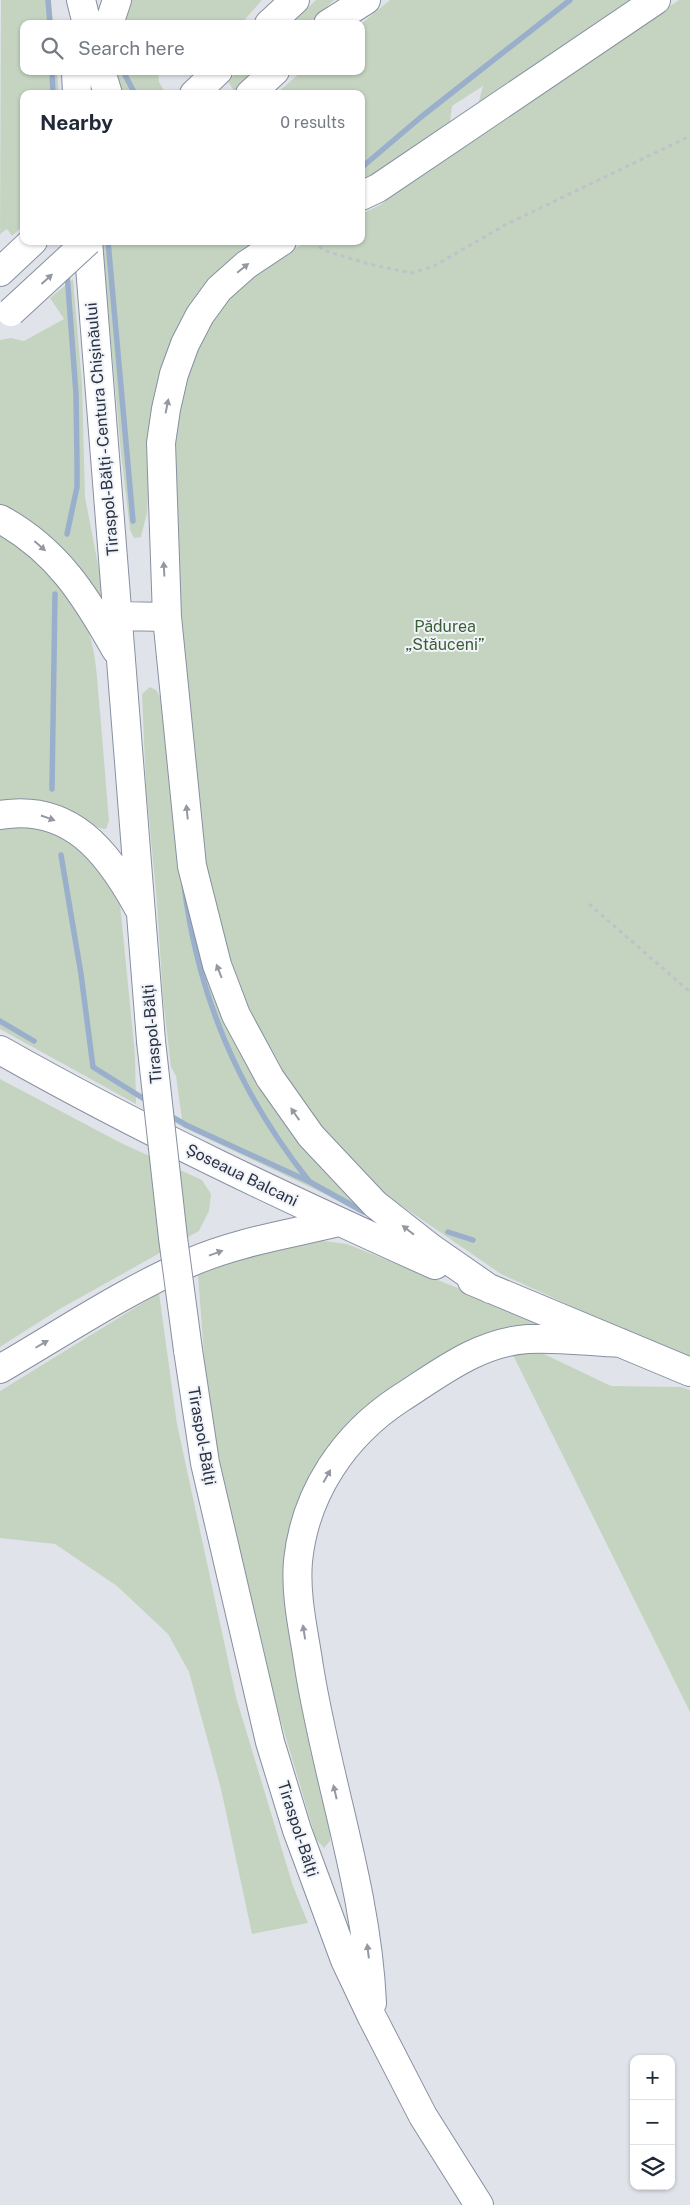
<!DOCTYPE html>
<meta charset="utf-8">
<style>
:root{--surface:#fff;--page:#f6f6f7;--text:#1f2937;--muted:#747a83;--line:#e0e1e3}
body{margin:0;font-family:"Public Sans",sans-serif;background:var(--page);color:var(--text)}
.controls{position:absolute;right:15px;bottom:15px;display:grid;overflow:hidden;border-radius:10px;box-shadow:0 1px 4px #0004}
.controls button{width:45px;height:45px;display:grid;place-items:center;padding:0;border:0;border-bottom:1px solid var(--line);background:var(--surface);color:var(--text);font:25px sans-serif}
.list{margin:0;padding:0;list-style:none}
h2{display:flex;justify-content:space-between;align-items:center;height:65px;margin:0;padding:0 20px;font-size:21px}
h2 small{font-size:16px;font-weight:400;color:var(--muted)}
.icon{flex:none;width:28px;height:28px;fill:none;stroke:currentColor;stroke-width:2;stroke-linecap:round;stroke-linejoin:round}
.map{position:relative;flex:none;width:690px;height:2205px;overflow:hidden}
.search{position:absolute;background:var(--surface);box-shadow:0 1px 4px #0004;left:20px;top:20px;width:345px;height:55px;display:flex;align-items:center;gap:12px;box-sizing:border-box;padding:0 18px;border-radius:10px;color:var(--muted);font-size:19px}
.panel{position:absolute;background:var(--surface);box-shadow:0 1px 4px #0004;left:20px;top:90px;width:345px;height:155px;border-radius:10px}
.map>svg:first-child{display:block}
.green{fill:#c5d4c1}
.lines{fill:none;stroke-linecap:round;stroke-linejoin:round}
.stream{stroke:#9aafcb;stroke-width:5.5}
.highway-casing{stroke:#8790a1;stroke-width:30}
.path{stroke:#bec2c9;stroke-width:3;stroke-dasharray:4 4;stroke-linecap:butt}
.highway{stroke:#fff;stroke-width:28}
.highway-bridge-casing{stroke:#8790a1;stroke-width:30;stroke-linecap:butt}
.highway-bridge{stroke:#fff;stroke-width:28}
.oneway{fill:#9498a0}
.labels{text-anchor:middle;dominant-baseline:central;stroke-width:4;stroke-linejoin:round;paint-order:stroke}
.street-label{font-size:16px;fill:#283042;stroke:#f0f3f7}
.park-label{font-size:16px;fill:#3a5e35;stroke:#f0f3f7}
</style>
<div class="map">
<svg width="690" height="2205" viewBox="0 0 690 2205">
<rect width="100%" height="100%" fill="#e0e4ea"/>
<path class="green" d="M1,0h50l2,24h-29v47h33l2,23h-35v131l-12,11 -5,-7 -7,5z
M128,0h134l-21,24h-120z
M316,0h18l-26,24h-18z
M390,0h247l-157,105 -1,-4 4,-15 -31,20 -2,16 -89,60v-88h-85l26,-23h59v-47z
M679,0h11v1357l-55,-22 -134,-61 -112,-77 -18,-15 -62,-63 -71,-121 -35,-122 -21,-217 -8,-207 5,-47 13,-51 15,-37 53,-51 49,-25h52v-27l19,-9z
M114,71h44l1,11 7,12h-46z
M238,71h18l-22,20 -6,-10z
M102,241h161l-31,27 -82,185 -3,60 -6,24 -7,1 -4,-8 -9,-77z
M73,279l9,105 3,113 17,88v12l-6,1 -96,-89v-169l11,-2 13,3 40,-22 -14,-21z
M0,532c33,23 68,52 85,90 12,28 12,60 15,89 3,37 6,74 9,110l-3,8c-16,-1 -27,-17 -43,-20 -20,-3 -43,-1 -63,-2z
M150,687l6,3 14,23 38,257 160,238 -4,7 -35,-19 -146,-69 -7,-51 -5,-9 -8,-69 -6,-95 -11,-116 -4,-93z
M36,825l32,10 42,43 10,26 15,151 1,49 -136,-75v-201z
M0,1079l121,64 81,37 9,14 -2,17 -10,20 -141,79 -58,37z
M308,1239l39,5 199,79 -70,19 -117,76 -70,176 41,235v12l-6,7 -8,-9 -49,-165 -48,-217 -12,-63 -9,-119 26,-11z
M159,1293l18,131 59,273 57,189 15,37 -56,11 -31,-145 -32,-117 -21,-38 -51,-48 -62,-42 -55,-6v-147z
M511,1351l31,2 69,33 70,1 9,3v322z"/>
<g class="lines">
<path class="stream" d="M48,0l2,24
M52,71l1,23
M123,71l12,23
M361,168l60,-51 149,-117
M108,241l25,280
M67,273l9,121 1,68v25l-10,47
M52,789l3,-195
M61,855l20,119 12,93 56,35
M184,885c14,112 55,208 125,296
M0,1021l34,20
M167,1114l19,11 124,57 54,30
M448,1232l25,8"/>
<g class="highway-casing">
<path id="highway" d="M81,0l6,24
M109,24l8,-24
M269,24l26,-24
M328,24l38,-24
M76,71l1,23
M101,71l7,23
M194,94l24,-23
M250,94l25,-23
M361,196l17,-8 278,-188
M88,241l63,800
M282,241l-36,24 -27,24 -19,26 -15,29 -11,30 -8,35 -5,34 6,174 25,249 25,99 19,50 34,63 41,58 64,68 56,44 59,41
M0,272l33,-31
M0,519c57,31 85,76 116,131
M118,616l49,1
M0,815c70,-12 108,37 138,92
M0,1050c141,80 288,149 435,215
M472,1281l218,91
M188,1350l17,113 65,279 27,88 48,130 27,57 51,99 56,89
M0,1369c62,-36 123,-77 189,-106 47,-21 101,-29 150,-41
M372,2003c-5,-114 -45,-223 -63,-336 -5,-35 -14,-70 -11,-106 7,-68 46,-126 103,-163 39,-25 78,-56 127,-59 29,-2 63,3 93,4"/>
</g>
<path class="path" d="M313,241l10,9 46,14 42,9 23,-7 71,-41 185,-89
M589,904l101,88"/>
<use href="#highway" class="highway"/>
<g class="highway-bridge-casing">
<path id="highway-bridge" d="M11,312l77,-71
M151,1041l22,197 15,112"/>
</g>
<use href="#highway-bridge" class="highway-bridge"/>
</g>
<defs><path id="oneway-solid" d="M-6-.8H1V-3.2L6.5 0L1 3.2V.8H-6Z" transform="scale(1.25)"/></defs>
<g class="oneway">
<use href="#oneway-solid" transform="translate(243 268) rotate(-39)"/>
<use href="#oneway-solid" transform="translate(47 279) rotate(-42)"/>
<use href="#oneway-solid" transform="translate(167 406) rotate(-79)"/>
<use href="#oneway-solid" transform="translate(40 546) rotate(41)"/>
<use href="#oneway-solid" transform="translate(164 569) rotate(-93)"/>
<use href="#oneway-solid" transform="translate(187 812) rotate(-96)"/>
<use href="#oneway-solid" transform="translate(48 818) rotate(19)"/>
<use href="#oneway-solid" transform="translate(219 971) rotate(-111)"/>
<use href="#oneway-solid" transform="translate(295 1114) rotate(-125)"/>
<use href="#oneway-solid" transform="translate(408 1230) rotate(-142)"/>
<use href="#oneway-solid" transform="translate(216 1253) rotate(-20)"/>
<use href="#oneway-solid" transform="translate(42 1344) rotate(-30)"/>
<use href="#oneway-solid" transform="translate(327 1476) rotate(-61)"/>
<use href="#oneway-solid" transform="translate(304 1632) rotate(-99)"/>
<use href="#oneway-solid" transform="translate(335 1792) rotate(-103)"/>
<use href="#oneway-solid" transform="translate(368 1951) rotate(-97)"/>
</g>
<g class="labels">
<g class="street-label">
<text transform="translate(102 429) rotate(-95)">Tiraspol-Bălți - Centura Chișinăului</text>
<text transform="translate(152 1034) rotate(-95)">Tiraspol-Bălți</text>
<text transform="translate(242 1175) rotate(26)">Șoseaua Balcani</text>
<text transform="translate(202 1436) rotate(80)">Tiraspol-Bălți</text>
<text transform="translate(298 1829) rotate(72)">Tiraspol-Bălți</text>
</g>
<g class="park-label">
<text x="445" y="626">Pădurea<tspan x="445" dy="18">„Stăuceni”</tspan></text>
</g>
</g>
</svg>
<div class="controls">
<button>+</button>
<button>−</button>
<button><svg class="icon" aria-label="layers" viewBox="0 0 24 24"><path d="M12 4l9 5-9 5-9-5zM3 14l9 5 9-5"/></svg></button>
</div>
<div class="search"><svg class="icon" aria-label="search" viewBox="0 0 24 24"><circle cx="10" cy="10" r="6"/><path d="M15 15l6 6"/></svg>Search here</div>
<section class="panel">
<h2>Nearby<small>0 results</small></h2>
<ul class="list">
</ul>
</section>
</div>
